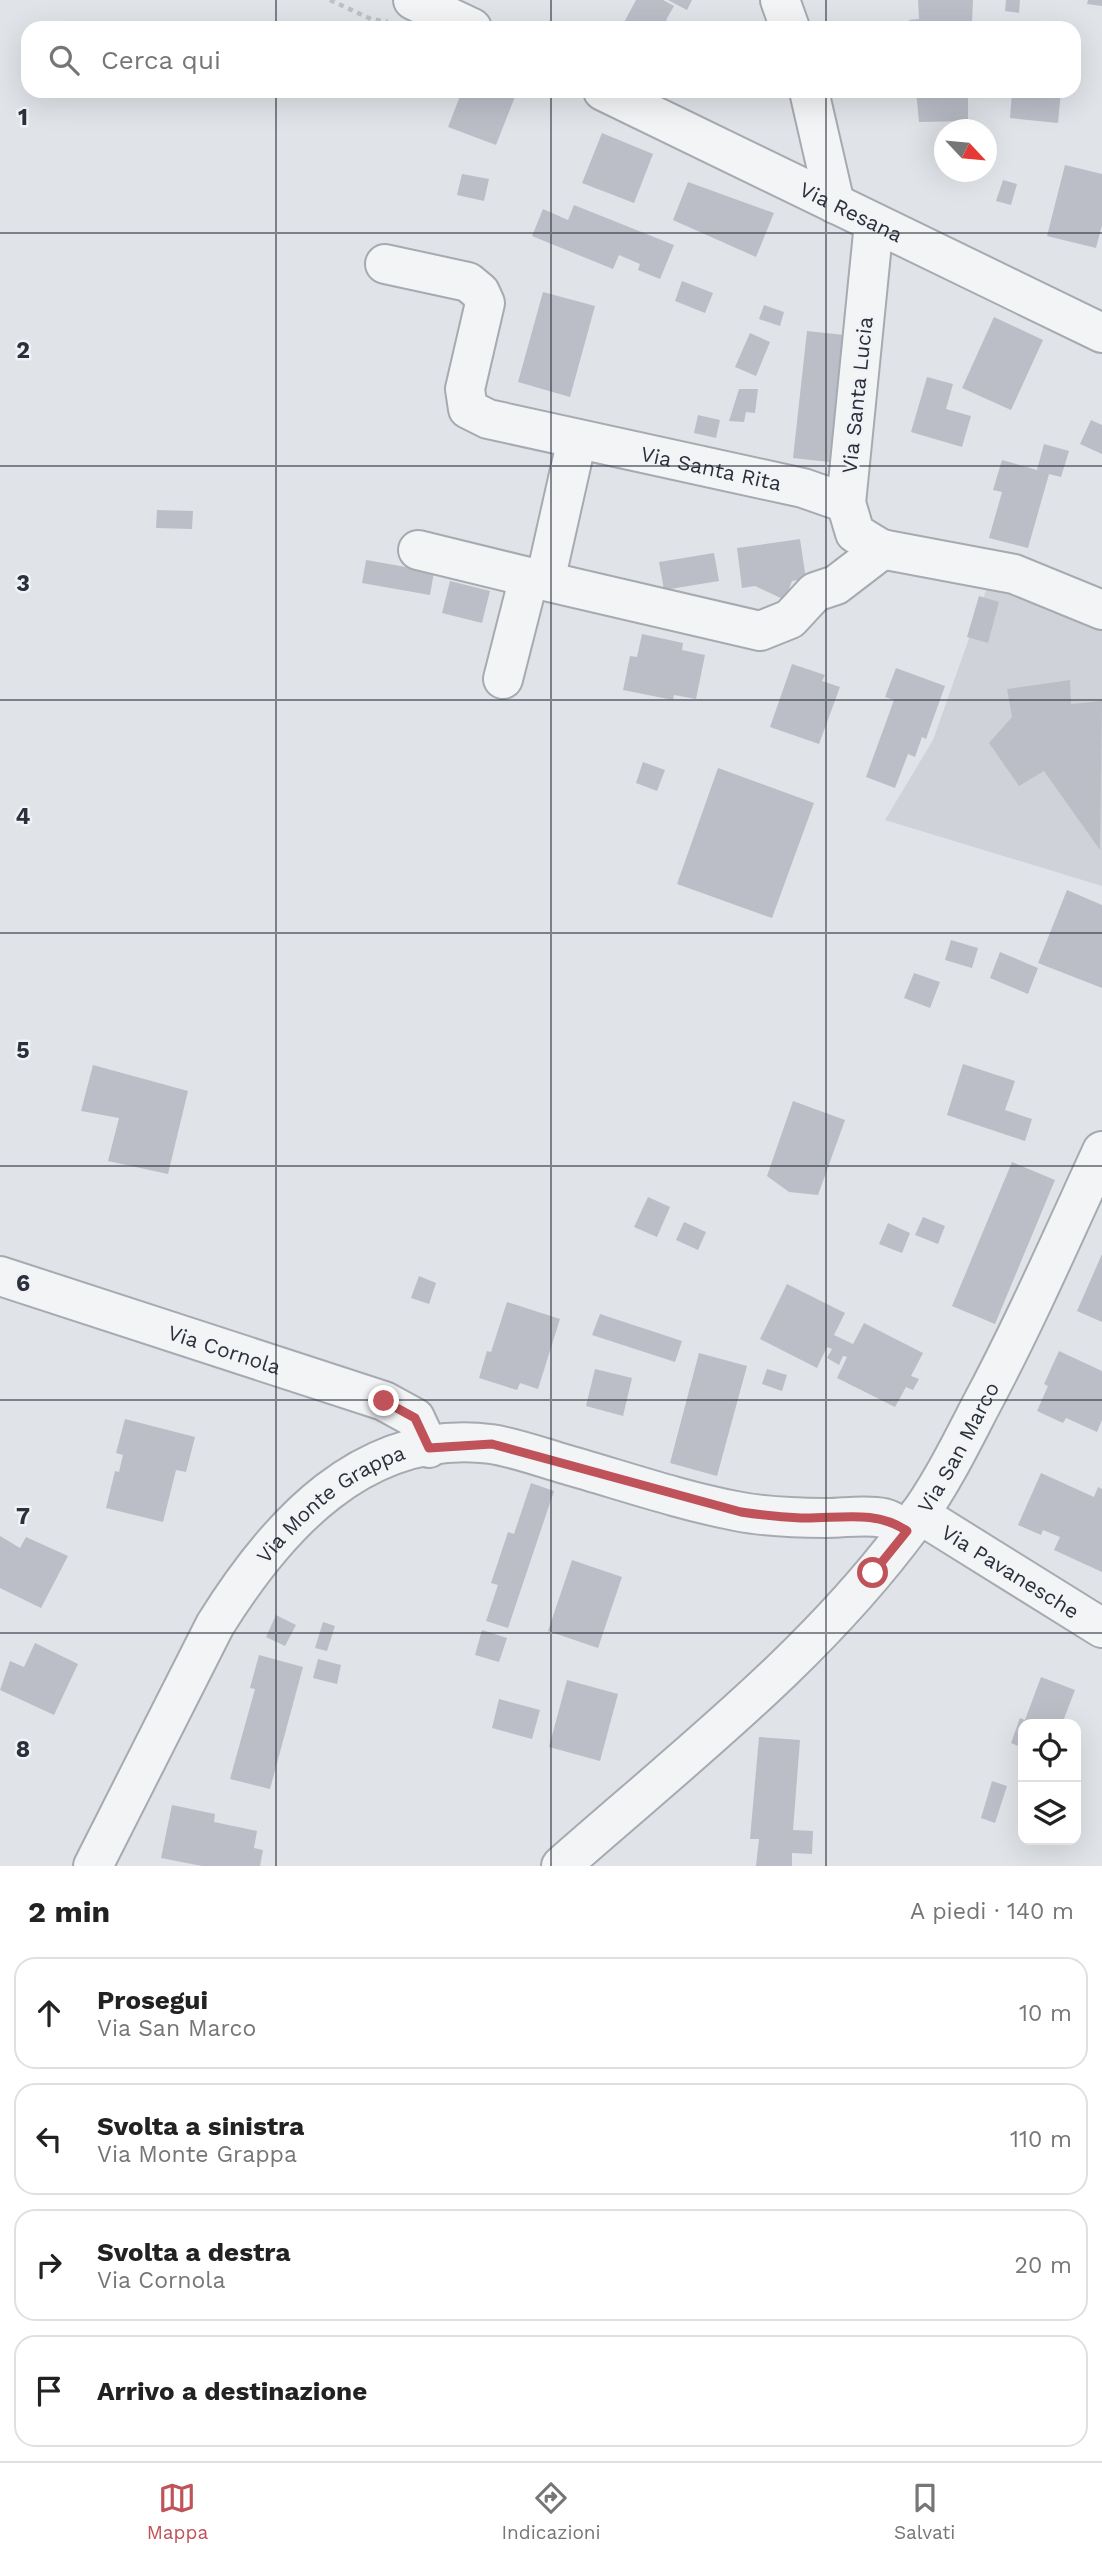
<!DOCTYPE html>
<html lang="it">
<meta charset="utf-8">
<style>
:root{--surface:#fff;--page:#f6f6f6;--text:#222;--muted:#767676;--line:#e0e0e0;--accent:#bf5359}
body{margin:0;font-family:"Work Sans",sans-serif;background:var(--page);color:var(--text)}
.controls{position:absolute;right:21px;bottom:21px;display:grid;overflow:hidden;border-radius:14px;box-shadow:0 7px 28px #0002}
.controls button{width:63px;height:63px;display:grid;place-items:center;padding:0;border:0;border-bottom:2px solid var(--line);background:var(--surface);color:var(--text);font:35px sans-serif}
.compass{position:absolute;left:934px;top:119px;width:63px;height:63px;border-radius:50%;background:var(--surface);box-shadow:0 7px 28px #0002;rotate:116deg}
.stop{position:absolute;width:21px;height:21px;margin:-16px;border:5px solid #bf5359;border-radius:50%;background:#fff}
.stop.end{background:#bf5359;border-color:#fff;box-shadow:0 2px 7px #0008}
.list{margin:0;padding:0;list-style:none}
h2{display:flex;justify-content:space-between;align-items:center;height:91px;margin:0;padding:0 28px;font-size:30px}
h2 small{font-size:23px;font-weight:400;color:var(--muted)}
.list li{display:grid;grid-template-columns:46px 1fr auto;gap:21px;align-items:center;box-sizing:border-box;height:112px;margin:0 14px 14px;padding:0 14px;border:2px solid var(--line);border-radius:21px}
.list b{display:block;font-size:26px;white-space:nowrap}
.list p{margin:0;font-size:23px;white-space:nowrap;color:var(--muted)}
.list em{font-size:23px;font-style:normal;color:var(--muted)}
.icon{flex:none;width:38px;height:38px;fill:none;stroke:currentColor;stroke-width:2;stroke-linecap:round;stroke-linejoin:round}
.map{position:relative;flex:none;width:1102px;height:1866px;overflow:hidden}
.search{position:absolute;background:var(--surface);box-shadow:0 7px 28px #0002;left:21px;right:21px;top:21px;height:77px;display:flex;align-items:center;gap:18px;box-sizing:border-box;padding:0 24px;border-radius:21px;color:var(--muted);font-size:26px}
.sheet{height:595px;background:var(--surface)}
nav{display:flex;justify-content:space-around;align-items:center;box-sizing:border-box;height:98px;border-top:2px solid var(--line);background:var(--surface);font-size:19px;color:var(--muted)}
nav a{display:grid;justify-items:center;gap:4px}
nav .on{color:var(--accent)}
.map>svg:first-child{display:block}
.built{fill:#cfd2d9}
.building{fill:#bbbec7}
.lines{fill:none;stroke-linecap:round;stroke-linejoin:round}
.minor-casing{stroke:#a6aab1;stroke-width:42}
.path{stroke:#bfc1c6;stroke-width:4.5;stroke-dasharray:5 5;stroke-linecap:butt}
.minor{stroke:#f3f4f6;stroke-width:38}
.route{stroke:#bf5359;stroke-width:9}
.grid{fill:none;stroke:#2b303d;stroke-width:2;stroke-opacity:0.55}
.labels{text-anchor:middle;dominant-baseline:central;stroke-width:5;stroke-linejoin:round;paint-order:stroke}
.street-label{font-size:21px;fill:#2b303d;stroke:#f0f2f5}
.grid-label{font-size:23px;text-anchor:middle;font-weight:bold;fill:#2b303d;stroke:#f0f2f5;stroke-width:5;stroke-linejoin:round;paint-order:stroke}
</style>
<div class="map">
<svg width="1102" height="1866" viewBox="0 0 1102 1866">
<rect width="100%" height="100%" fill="#e0e3e8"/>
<path class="built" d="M989,582l113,45v259l-217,-66 48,-80z"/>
<path class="building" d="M636,0h27l11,6 -8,14 15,8h-60z
M668,0h24l-5,10z
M918,0h55l-1,22h-23v6h-39l-1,-8 10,-1z
M1006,0h14l-1,13 -14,-2z
M1088,0h14v6l-15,-2z
M462,91h45l9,3 -20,51 -48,-18z
M916,91h52v30l-49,1z
M1012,91h49l-3,32 -48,-5z
M602,133l51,21 -19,49 -52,-20z
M1065,165l37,9v51l-6,23 -49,-12z
M462,174l27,5 -5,22 -27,-6z
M1003,180l14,4 -6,21 -15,-4z
M688,182l86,31 -18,44 -83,-37z
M574,205l100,40 -14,34 -22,-9 2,-6 -21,-9 -6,14 -81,-33 11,-27 25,11z
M682,281l31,12 -8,20 -30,-12z
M543,292l52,14 -25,91 -52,-15z
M764,305l20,7 -4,14 -21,-7z
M994,317l49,23 -32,70 -49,-22z
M807,331l46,5 -15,127 -45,-5z
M750,333l20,9 -14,34 -21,-9z
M927,377l26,7 -7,25 25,7 -9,31 -51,-15z
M739,389h19l-3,24 -9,-1 -2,10 -15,-1z
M698,415l22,5 -4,18 -22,-5z
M1091,420l11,5v29l-22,-10z
M1044,444l25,7 -8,26 -12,-3 -21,74 -39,-10 13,-46 -9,-2 9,-30 35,10z
M157,510l36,1 -1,18 -36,-1z
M800,539l6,40 -14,2 -7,19 -30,-14 -13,2 -5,-40z
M714,553l5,28 -55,9 -5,-28z
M366,560l68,12 -4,23 -68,-12z
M450,581l40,10 -8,32 -40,-10z
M979,596l20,6 -11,41 -21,-6z
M642,634l41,9 -1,7 23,5 -9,44 -22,-4 -1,5 -50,-10 7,-34 7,1z
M792,664l33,11 -3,6 18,6 -21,57 -49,-17z
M896,668l49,18 -19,53 -4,-2 -7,20 -7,-3 -13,34 -29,-11 28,-77 -9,-3z
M1070,680l1,24 31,-3 -2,149 -56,-79 -25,15 -30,-43 23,-26 -5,-28z
M643,762l22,8 -8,21 -21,-8z
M718,768l96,35 -42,115 -95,-34z
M1067,890l35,15v83l-64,-25z
M951,940l27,8 -6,20 -27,-8z
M1000,952l38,16 -10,26 -38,-16z
M914,973l26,9 -10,26 -26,-10z
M963,1064l52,17 -10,29 27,9 -7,22 -78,-26z
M93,1065l95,26 -20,83 -60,-13 11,-43 -38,-7z
M793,1101l52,19 -27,75 -29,-3 -22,-16z
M1012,1162l43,18 -60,144 -43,-18z
M648,1197l22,10 -13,30 -23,-10z
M923,1217l22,9 -7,18 -23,-9z
M684,1222l22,10 -8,18 -22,-10z
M888,1223l22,10 -8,20 -23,-9z
M1102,1254v68l-25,-11z
M419,1276l17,7 -7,21 -18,-6z
M787,1284l58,29 -11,22 19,9 11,-21 59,30 -12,23 8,3 -6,11 -7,-3 -11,20 -58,-29 10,-21 -4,-1 -4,9 -12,-7 5,-9 -5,-2 -10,21 -57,-29z
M507,1302l53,17 -22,70 -18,-6 -3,7 -38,-12 8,-27 4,1z
M600,1314l82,27 -7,21 -83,-27z
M1059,1351l43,20v49l-5,12 -31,-14 -3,5 -26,-12 11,-25 -4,-2z
M699,1353l48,13 -30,110 -47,-13z
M595,1369l37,9 -9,38 -37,-10z
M767,1369l20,6 -5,16 -20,-7z
M125,1419l70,18 -9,35 -10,-2 -13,52 -57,-14 9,-37 4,1 4,-17 -7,-2z
M1041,1473l53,24 4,-10 4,2v83l-48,-22 6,-13 -17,-7 -2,5 -23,-10z
M531,1483l23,8 -46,137 -22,-7 12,-36 -7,-2 17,-51 6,2z
M0,1536l20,12 6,-11 42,19 -27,52 -41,-20z
M572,1560l50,17 -24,71 -50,-17z
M276,1615l20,10 -11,21 -19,-9z
M323,1622l12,4 -8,25 -12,-3z
M482,1630l25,8 -8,24 -24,-7z
M35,1643l43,21 -24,51 -54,-25 10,-29 14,6z
M259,1655l44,12 -33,122 -40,-10 25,-90 -5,-1z
M318,1659l23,6 -4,19 -24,-6z
M1041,1677l34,13 -13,34h-39v24l-12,-5 9,-25 5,2z
M567,1680l51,14 -18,67 -51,-14z
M499,1699l41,11 -8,29 -40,-11z
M759,1737l41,3 -7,90 20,1 -1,23 -20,-1v13h-36l3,-27h-9z
M992,1781l15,5 -12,37 -14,-5z
M172,1805l43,9 -1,8 43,9 -3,17 9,2 -3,16h-58l-41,-8z"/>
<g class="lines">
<g class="minor-casing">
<g id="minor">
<path d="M413,0l59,28"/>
<path d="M780,0l10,28"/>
<path id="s1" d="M603,91l499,242"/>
<path d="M809,91l26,113"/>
<path d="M874,223l-28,280 9,30 26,16 133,25 88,36"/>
<path id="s2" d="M385,264l83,18 12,10 5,11 -20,86 3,20 20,10 315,69 43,15"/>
<path d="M418,550l127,31 32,-142"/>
<path d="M545,581l215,50 30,-12 25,-27 21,-7 47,-36"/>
<path d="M503,679l26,-102"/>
<path id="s3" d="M0,1276l384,125 31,17 14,30"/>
<path id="s4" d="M919,1514l183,114"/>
<path id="s5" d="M93,1866l122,-241c61,-98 148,-197 276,-181 26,4 52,14 77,21 56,16 111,35 168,46 29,6 60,7 90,7 19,0 39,-4 58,0 9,2 16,8 23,13"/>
<path id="s6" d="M561,1866c122,-108 255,-210 352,-343 26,-35 46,-75 66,-114 45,-84 83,-171 123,-258"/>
</g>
</g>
<path class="path" d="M330,0l41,19 17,3
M559,91l11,5"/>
<use href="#minor" class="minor"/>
</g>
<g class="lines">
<path class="route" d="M384,1401l31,17 14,30 63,-4 249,68c20,3 40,5 60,6 37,1 74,-9 106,13l-34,42"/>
</g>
<path class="grid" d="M276,0v28M551,0v28M826,0v28M276,91v1775M551,91v1775M826,91v1775M0,233h1102M0,466h1102M0,700h1102M0,933h1102M0,1166h1102M0,1400h1102M0,1633h1102"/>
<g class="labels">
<g class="street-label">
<text stroke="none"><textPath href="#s1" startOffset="276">Via Resana</textPath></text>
<text transform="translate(857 395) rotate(-84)">Via Santa Lucia</text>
<text stroke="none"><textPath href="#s2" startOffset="472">Via Santa Rita</textPath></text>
<text stroke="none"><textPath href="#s3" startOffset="236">Via Cornola</textPath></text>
<text stroke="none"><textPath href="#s6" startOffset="581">Via San Marco</textPath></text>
<text stroke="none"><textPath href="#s5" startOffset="441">Via Monte Grappa</textPath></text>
<text stroke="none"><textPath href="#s4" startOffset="108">Via Pavanesche</textPath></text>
</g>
</g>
<g class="grid-label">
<text x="23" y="125">1</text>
<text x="23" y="358">2</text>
<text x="23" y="591">3</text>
<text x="23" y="824">4</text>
<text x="23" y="1058">5</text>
<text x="23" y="1291">6</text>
<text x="23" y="1524">7</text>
<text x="23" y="1757">8</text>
</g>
</svg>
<div class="controls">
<button><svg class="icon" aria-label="locate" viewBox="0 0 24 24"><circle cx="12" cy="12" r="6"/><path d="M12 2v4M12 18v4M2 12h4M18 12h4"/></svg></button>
<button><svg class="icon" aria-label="layers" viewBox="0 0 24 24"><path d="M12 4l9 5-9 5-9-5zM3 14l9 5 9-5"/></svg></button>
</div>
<svg class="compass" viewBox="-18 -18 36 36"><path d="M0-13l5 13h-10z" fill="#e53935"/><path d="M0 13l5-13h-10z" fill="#767676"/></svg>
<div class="stop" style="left:873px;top:1573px"></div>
<div class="stop end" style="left:384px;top:1401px"></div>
<div class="search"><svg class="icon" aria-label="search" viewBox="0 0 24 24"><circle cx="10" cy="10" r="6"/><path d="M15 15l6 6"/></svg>Cerca qui</div>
</div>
<section class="sheet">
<h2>2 min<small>A piedi · 140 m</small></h2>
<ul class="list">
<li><svg class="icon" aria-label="ahead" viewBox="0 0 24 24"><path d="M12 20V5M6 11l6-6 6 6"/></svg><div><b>Prosegui</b><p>Via San Marco</p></div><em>10 m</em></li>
<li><svg class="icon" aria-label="left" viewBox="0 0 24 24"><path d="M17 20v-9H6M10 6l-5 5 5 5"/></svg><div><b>Svolta a sinistra</b><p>Via Monte Grappa</p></div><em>110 m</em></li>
<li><svg class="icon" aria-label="right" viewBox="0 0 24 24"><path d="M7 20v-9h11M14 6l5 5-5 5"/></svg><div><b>Svolta a destra</b><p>Via Cornola</p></div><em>20 m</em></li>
<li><svg class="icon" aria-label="arrive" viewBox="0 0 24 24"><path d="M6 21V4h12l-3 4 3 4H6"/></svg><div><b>Arrivo a destinazione</b></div></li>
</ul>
</section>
<nav>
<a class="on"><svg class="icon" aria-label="map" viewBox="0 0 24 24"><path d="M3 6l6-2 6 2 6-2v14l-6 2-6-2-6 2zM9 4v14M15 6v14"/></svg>Mappa</a>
<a><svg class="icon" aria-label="directions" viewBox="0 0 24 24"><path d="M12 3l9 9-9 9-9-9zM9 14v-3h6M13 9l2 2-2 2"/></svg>Indicazioni</a>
<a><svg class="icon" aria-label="saved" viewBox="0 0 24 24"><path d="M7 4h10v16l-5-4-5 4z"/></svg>Salvati</a>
</nav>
